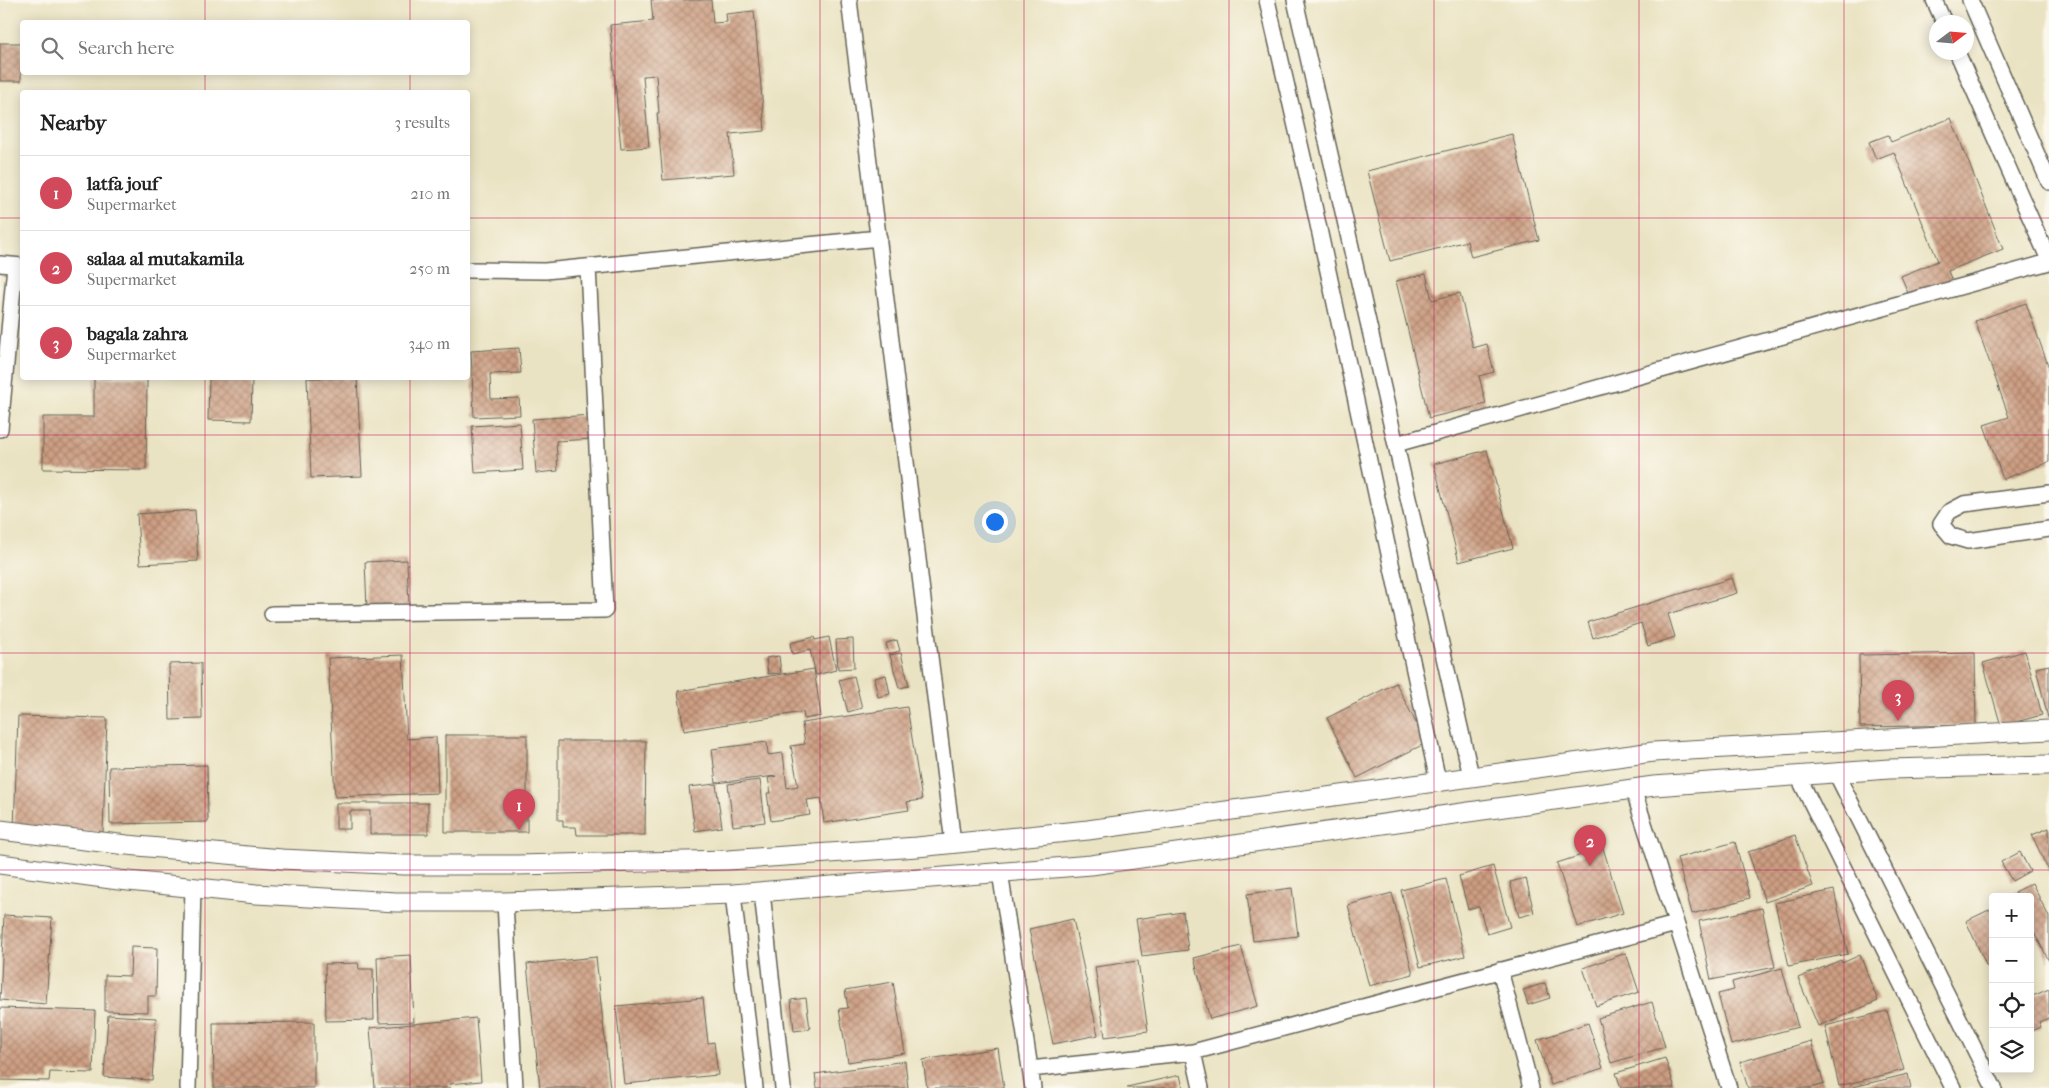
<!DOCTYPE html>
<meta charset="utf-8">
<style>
:root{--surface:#fff;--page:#f6f6f6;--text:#222;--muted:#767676;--line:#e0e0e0;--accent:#d1495b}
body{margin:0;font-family:"IM FELL French Canon",serif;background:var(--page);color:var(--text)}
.controls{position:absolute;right:15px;bottom:15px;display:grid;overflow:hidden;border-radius:5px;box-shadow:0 2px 12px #0003}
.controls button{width:45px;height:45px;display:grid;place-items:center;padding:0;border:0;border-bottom:1px solid var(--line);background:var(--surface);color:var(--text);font:25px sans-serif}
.compass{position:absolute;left:1929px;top:15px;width:45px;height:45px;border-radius:50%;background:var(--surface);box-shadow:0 2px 12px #0003;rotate:74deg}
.you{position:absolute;left:994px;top:521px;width:18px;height:18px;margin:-12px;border:4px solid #fff;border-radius:50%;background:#1a73e8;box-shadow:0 0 0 8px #1a73e833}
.badge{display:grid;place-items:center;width:32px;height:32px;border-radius:50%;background:var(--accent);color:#fff;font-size:16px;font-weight:700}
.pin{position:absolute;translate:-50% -41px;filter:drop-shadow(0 1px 2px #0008)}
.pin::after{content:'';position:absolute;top:26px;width:18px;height:15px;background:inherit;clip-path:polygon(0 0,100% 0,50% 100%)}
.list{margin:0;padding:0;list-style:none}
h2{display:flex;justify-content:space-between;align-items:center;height:65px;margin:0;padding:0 20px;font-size:21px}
h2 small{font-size:16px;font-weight:400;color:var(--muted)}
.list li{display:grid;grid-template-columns:32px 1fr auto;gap:15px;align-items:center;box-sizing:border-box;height:75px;padding:0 20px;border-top:1px solid var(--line)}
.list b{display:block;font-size:19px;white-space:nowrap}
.list p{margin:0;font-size:16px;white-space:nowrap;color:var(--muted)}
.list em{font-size:16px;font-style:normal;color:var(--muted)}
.icon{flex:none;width:28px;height:28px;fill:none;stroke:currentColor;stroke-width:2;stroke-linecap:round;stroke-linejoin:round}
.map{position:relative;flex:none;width:2049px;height:1088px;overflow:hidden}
.search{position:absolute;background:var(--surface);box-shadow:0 2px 12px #0003;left:20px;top:20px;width:450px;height:55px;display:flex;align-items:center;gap:12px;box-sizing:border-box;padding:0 18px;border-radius:5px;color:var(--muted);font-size:19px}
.panel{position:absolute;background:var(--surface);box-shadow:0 2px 12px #0003;left:20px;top:90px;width:450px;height:290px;border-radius:5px}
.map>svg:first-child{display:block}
.building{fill:url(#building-cross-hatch)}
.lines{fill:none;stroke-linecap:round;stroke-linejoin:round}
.minor-casing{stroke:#646256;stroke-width:18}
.tertiary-casing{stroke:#646256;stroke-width:21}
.minor{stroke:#fff;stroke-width:15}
.tertiary{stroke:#fff;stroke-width:19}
.grid{fill:none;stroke:#c2185b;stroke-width:1;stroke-opacity:0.55}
</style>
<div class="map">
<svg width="2049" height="1088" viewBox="0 0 2049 1088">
<defs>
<pattern id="building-cross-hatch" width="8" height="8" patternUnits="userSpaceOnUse" patternTransform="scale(1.25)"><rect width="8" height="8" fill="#cd9e82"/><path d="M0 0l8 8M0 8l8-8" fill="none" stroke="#a6806a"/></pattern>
</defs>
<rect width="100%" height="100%" fill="#fbf7ec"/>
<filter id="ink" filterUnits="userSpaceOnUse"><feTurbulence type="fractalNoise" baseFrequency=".02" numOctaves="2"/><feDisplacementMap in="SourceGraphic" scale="10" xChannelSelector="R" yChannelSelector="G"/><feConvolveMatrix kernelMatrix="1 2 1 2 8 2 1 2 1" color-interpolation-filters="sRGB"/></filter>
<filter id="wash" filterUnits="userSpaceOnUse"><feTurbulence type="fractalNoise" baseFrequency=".0096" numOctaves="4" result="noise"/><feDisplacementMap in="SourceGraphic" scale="20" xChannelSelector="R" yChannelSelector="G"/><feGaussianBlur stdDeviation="1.12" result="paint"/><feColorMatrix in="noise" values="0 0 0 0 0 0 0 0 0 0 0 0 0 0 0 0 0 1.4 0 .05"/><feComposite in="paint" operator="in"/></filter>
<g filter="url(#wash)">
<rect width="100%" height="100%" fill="#eae3c3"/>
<g id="blocks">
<path class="building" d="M651,0h60l2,23 14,-1 -1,-8 28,-3 11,120 -35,3 4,40 -71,6 -6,-67h2l-3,-38 -13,1 6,71 -28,2 -11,-124 43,-4z
M0,43h21v38h-21z
M1951,118l52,131 -55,22 4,10 -42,17 -9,-22 37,-15 -44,-109 -18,7 -7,-17 19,-7 3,7z
M1512,134l27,106 -68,17 -4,-16 -77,20 -23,-90z
M1426,274l6,26 28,-7 13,55 14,-4 7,28 -15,4 7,28 -57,14 -33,-137z
M2026,303l23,65v94l-46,17 -19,-54 25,-8 -34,-96z
M519,348l2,25 -31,1 1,25 28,-1 1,17 -46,2 -3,-66z
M94,378h53l-1,92 -103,-1v-52h51z
M209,378h43l-1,43 -43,-1z
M307,378h50l5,98 -51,2z
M592,415l2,24 -38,2 2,30 -22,2 -4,-54z
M520,423l3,47 -48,3 -3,-47z
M1487,450l26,98 -54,14 -25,-98z
M195,510l3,51 -58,3 -3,-50z
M407,560l2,46 -42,2 -2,-46z
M1732,578l5,15 -69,21 7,23 -27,9 -7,-23 -48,15 -5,-16z
M814,637l1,3 14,-3 7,33 -20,5 -6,-25 -18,4 -2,-11z
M853,639l1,29 -16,1 -2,-29z
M897,640l3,11 -11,3 -3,-11z
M2025,651l17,64 -41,11 -18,-63z
M901,653l8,33 -10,2 -9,-33z
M1975,653l1,72 -116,2 -1,-72z
M403,655l4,84 29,-2 2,56 -103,4 -7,-139z
M779,656l2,17 -13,1 -2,-16z
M201,663l1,56 -32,1 -1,-56z
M2049,665v53h-1l-12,-50z
M814,669l7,47 -17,3 -1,-7 -119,19 -6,-40z
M886,675l4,19 -12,3 -4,-19z
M854,676l8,32 -14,4 -9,-32z
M1396,683l30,60 -69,35 -30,-60z
M907,707l15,93 -15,2 2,8 -85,13 -3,-25 -14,2 3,15 -39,6 -4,-28h4l-3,-15 8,-2 -60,7 -4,-34 55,-7 1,13 15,-2 4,35 11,-2 -7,-40 14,-2 -3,-21z
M18,716l89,2 -4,114 -89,-3z
M445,735h82v97h-82z
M558,741h88l-1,94h-68l-1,-8h-13v-7h-5z
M207,765l1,57 -98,2 -1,-57z
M760,780l5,42 -32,4 -5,-42z
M716,784l6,43 -27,4 -6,-44z
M336,803h92v31h-58v-23h-20v18h-14z
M2049,828v44l-17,-37z
M1795,835l18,51 -48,16 -17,-50z
M1735,842l15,56 -58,16 -15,-56z
M1603,848l20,65 -46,14 -20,-64z
M2020,852l10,19 -18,10 -11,-19z
M1493,866l17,61 -23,7 -8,-28 -11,3 -9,-33z
M1526,878l8,35 -15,4 -9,-35z
M1446,879l19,77 -45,11 -19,-77z
M2032,883l17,34v44l-19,-37v-27h-13l-3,-5z
M1292,888l6,48 -45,5 -6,-47z
M1834,890l14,64 -59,12 -14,-63z
M1392,893l21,81 -44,12 -21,-81z
M1762,908l13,59 -64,13 -12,-59z
M1993,908v56l-6,3 -21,-46z
M1183,912l5,38 -46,6 -6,-37z
M4,915l48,3 -6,86 -46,-4z
M1073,919l25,116 -45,9 -24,-115z
M1241,946l17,60 -48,13 -16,-61z
M131,947l26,1 -1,48h-8v16l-43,-1v-36l25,1z
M1626,953l13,39 -43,14 -13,-38z
M411,955l3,67 -35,1 -2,-66z
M1860,955l18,46 -60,25 -20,-48 43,-18 1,3z
M596,957l14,131h-70l-13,-124z
M1138,961l10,70 -43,6 -10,-70z
M358,963l1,6h14l1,51 -48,1 -1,-57z
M1782,968l16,59 -67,18 -13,-51 16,-4 -2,-8z
M893,982l12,71 -57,9 -9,-53 9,-1 -3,-18z
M1545,983l5,15 -22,7 -5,-15z
M2049,989v29l-10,4 2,5 -11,5v-35z
M703,998l5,45 6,-1 4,33 -94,9 -8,-78z
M806,998l4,31 -16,2 -3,-31z
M1652,1002l13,45 -54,16 -13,-45z
M0,1008l95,3 -2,62 -43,-1 -1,9 -49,-1z
M1887,1011l17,59 -65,16 -14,-60z
M108,1015l48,3 -4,62 -48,-3z
M476,1018l5,63 -32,3 1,4h-75l-5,-60z
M314,1022v66h-100l-1,-65z
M1588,1023l15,45 -52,17 -14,-45z
M1811,1041l13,43 -13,4h-63l-8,-26z
M998,1048l6,40h-77l-4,-28z
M1665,1058l10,30h-54l-5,-15z
M905,1061l3,27h-91l-2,-14z
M1908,1074l3,14h-58v-1z
M1180,1075l3,13h-56v-1z"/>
</g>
</g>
<g filter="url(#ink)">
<use href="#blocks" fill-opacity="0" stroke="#646256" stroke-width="1"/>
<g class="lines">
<g class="minor-casing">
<path id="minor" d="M849,0l104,843
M1267,0l44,192 127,589
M1295,0l176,776
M1934,0l10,22
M1970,0l79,182
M1957,52l92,208
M0,264l22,2
M468,270l77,1 334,-33
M0,429l15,-163
M1396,444l653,-182
M2049,493l-85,11 -15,8 -8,12 10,12 17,5 81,-12
M272,614l333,-4 -17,-343
M1836,773l158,315
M1798,776l155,312
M1633,789l96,299
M1000,872l33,216
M762,892l21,196
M733,894l22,194
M505,902l10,186
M1500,970l31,118
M1193,1052l8,36
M1030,1069l163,-17 483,-128
M188,1088l5,-201"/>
</g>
<g class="tertiary-casing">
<path id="tertiary" d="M0,830l127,15 155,14 122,6h113l211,-5 189,-13 171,-17 565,-78 396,-22
M0,864l119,16 137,14 140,8h109l228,-8 358,-29 563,-79 235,-17 160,-4"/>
</g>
<use href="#minor" class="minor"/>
<use href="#tertiary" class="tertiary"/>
</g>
</g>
<path class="grid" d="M205,0v22M410,0v22M615,0v1088M820,0v1088M1024,0v1088M1229,0v1088M1434,0v1088M1639,0v1088M1844,0v1088M205,72v20M410,72v20M0,218h22M468,218h1581M205,378v710M410,378v710M0,435h2049M0,653h2049M0,870h2049"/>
</svg>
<div class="controls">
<button>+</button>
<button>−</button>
<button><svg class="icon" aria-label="locate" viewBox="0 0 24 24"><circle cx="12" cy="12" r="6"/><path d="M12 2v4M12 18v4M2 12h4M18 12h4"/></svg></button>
<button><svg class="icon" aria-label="layers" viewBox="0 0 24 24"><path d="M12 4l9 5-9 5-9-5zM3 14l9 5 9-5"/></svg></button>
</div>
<svg class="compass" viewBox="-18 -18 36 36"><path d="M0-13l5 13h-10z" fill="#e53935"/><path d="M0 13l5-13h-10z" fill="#767676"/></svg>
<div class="you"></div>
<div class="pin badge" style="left:519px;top:830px">1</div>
<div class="pin badge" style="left:1590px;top:866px">2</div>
<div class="pin badge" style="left:1898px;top:721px">3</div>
<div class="search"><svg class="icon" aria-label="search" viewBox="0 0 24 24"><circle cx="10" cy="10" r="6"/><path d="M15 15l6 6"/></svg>Search here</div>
<section class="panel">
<h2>Nearby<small>3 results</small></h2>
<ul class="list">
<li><span class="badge">1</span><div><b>latfa jouf</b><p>Supermarket</p></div><em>210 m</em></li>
<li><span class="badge">2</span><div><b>salaa al mutakamila</b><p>Supermarket</p></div><em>250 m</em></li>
<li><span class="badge">3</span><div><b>bagala zahra</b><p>Supermarket</p></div><em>340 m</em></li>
</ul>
</section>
</div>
